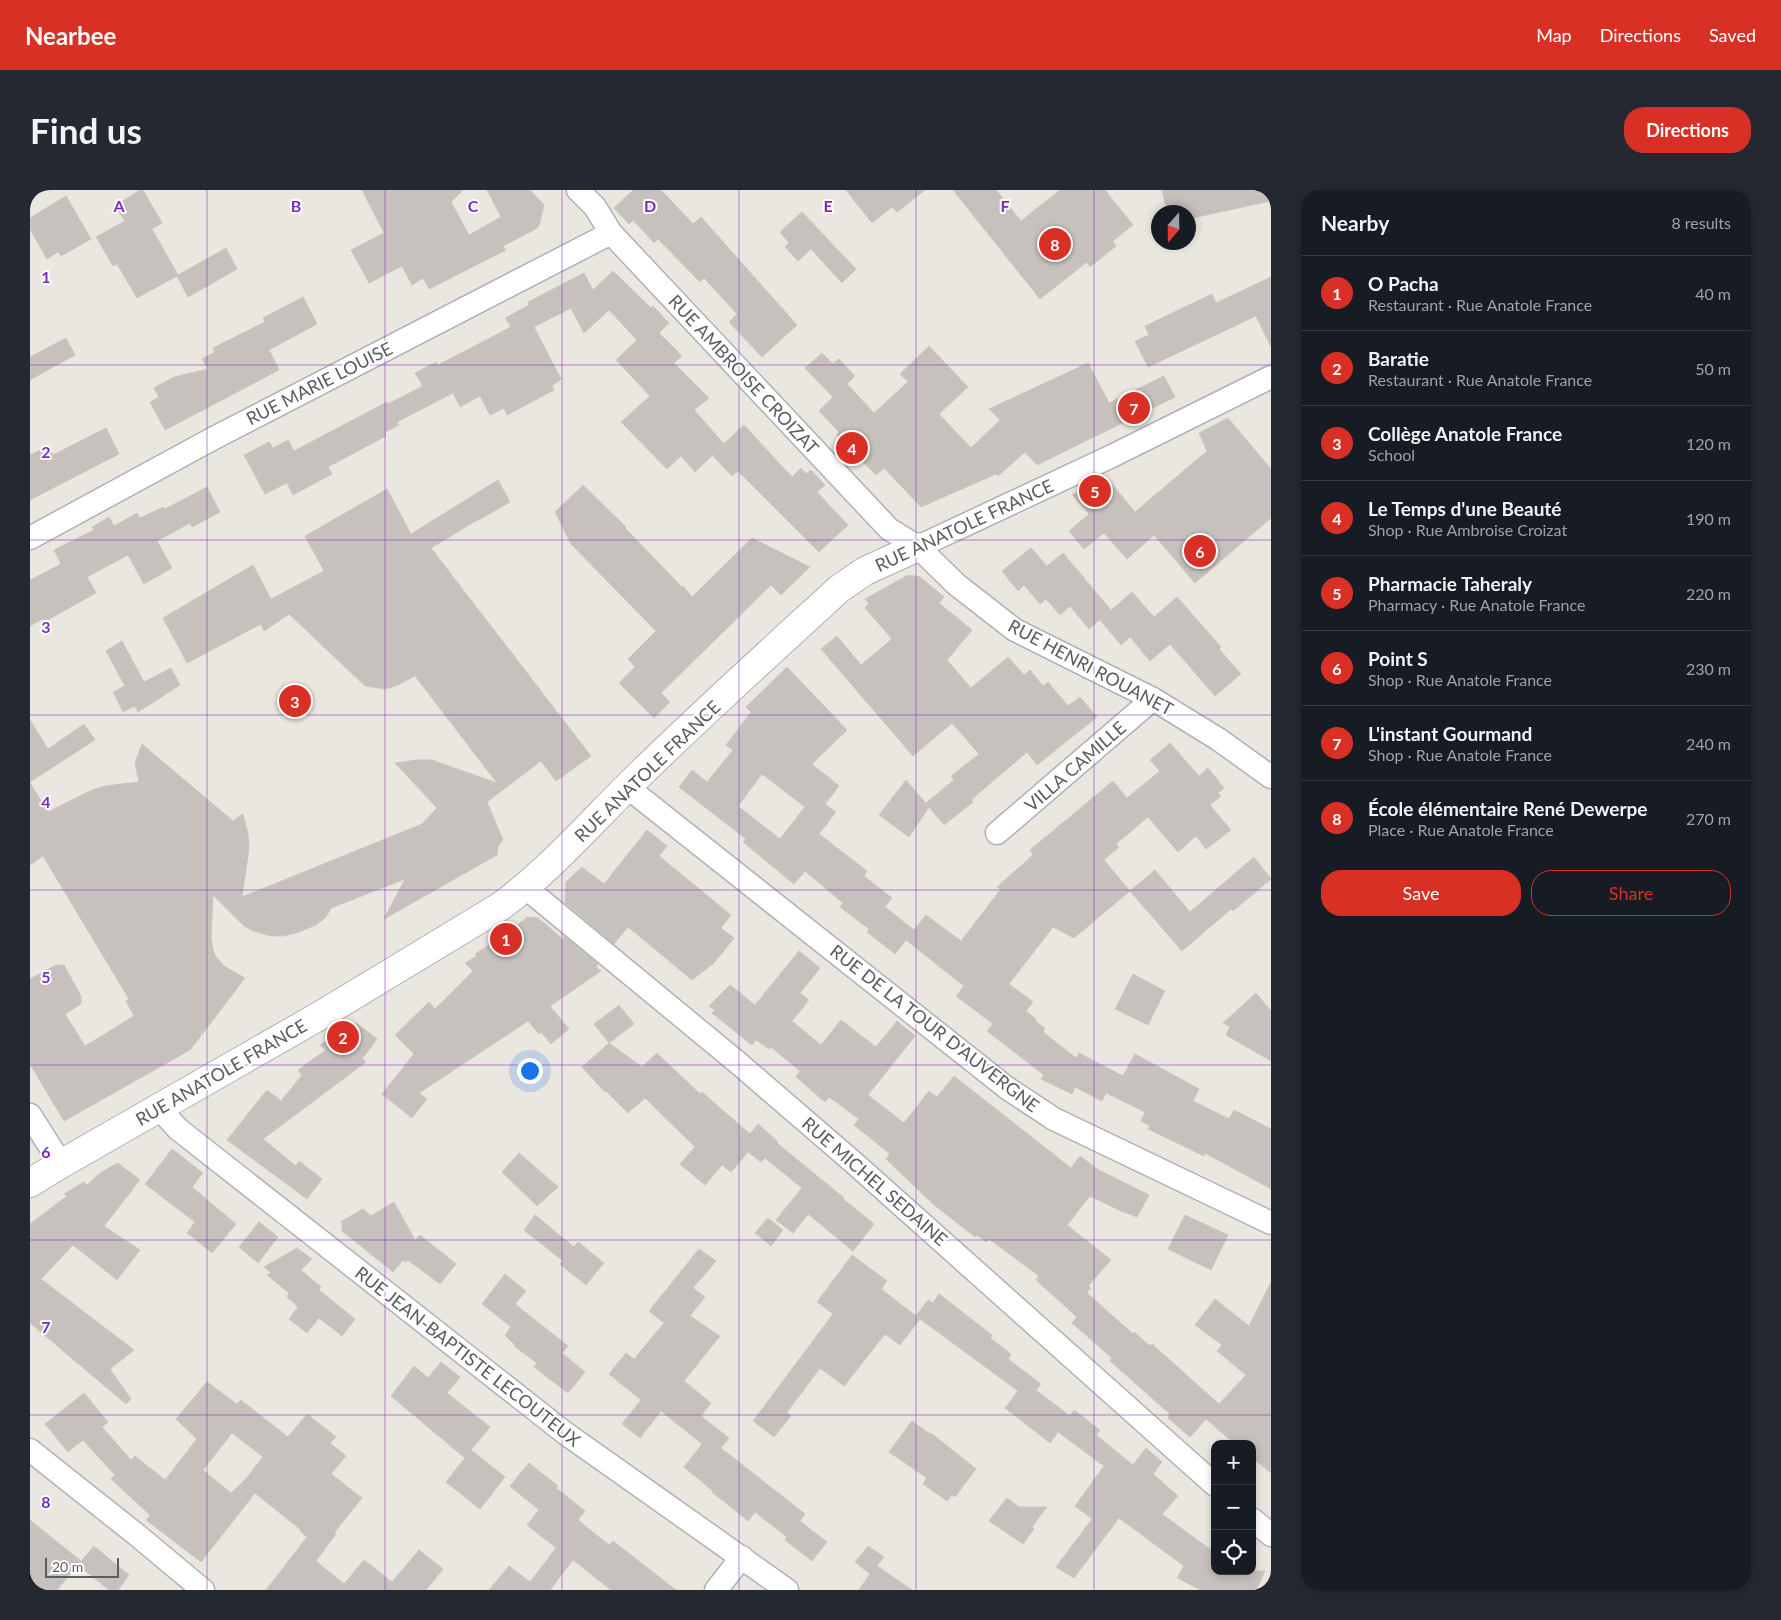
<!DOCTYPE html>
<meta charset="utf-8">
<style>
:root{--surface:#171b24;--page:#242831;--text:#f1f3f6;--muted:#9ea1a6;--line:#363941;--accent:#d93025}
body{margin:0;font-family:Lato,sans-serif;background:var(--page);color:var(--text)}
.controls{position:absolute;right:15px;bottom:15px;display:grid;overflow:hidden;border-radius:10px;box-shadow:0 2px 8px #0003}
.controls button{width:45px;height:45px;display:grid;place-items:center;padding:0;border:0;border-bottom:1px solid var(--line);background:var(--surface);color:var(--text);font:25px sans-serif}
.compass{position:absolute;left:1121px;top:15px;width:45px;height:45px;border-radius:50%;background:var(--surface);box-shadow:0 2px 8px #0003;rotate:200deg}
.scale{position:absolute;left:15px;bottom:12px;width:74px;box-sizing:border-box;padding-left:5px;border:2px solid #595d60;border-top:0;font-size:14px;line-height:18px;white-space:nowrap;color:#595d60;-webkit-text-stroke:4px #fff;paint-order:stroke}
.you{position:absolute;left:499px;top:880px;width:18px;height:18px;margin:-12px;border:4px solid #fff;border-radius:50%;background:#1a73e8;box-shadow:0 0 0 8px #1a73e833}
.badge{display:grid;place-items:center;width:32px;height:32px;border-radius:50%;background:var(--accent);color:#fff;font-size:16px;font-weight:700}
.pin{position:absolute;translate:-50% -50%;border:2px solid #fff;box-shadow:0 1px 5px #0006}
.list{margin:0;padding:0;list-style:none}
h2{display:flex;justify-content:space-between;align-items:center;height:65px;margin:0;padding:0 20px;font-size:21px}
h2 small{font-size:16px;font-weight:400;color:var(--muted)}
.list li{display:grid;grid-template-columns:32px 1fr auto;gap:15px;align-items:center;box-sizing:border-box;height:75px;padding:0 20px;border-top:1px solid var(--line)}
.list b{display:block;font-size:19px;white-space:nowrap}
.list p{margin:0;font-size:16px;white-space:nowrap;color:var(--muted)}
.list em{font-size:16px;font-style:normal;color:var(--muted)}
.actions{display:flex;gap:10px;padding:15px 20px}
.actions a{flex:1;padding:11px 0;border:1px solid var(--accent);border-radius:20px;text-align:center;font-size:18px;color:var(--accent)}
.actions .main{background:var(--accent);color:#fff}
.icon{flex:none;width:28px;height:28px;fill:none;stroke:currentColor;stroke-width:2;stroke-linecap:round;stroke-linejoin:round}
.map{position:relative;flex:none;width:1241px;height:1400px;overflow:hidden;border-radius:20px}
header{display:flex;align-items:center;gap:30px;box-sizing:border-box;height:70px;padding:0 25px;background:var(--accent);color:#fff}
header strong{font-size:24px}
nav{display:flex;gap:28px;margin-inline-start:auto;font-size:18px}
.intro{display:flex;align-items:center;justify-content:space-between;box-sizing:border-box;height:120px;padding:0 30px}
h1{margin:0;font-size:35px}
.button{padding:12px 22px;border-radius:20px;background:var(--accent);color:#fff;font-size:18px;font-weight:700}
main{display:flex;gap:30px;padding:0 30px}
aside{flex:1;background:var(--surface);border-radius:20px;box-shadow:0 2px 8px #0003}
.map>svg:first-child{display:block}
.building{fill:#c6c1bd;stroke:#cec7bf;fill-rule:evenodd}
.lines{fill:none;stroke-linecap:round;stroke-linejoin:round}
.street-casing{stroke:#aeb2b5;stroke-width:25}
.secondary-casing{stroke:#adb1b5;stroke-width:30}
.street{stroke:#fff;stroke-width:22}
.secondary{stroke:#fff;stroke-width:28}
.grid{fill:none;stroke:#7b2cbf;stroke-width:1;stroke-opacity:0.55}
.labels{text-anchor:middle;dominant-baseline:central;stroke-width:4;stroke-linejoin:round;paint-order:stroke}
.street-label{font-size:18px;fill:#595d60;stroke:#fff}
.grid-label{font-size:16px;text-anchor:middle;font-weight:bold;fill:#7b2cbf;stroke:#fff;stroke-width:4;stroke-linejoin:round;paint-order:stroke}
</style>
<header>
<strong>Nearbee</strong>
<nav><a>Map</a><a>Directions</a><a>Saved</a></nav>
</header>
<div class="intro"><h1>Find us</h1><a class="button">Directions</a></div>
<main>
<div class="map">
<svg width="1241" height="1400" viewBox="0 0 1241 1400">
<rect width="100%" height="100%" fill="#eae6e0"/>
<path class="building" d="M110,0h3l19,33 -10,6 26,46 48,-27 11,21 -49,28 -11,-21 -40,22 -20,-34 -4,2 -17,-29 29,-16 -10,-15z
M332,0h101l-12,12 18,33 32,-18 -14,-27h43l14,15 -5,21 -5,4 -31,16 3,4 -77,39 -6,-11 -11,7 -10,-19 -33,17 -18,-33 33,-17z
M603,0h28l32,34 8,-7 96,108 -35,32 -33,-35 8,-8 -33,-36 -4,4 -42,-43 -4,4 -21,-23 -4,4 -15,-16z
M816,0h79l-28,22 -5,-5 -20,16z
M923,0h43l25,31 39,-31h45l28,35 -20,16 3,5 -26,21 -3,-5 -47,37z
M1132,0h109v11l-83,18v-7h-21z
M36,6l25,43 -30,17 -3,-4 -11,7 -17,-30v-11z
M772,22l54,57 -14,14 -31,-34 -13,12 -13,-14 4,-4 -9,-11z
M583,81l38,37 2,-2 16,17 -10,10 23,23 -8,7 35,35 -15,12 30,34 -29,28 -14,-16 -14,13 -46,-47 29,-26 -34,-36 21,-20 -28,-30 -25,23 -13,-25 -37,19 27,52 -9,7 2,4 -47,25 -3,-7 -14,7 -10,-19 -20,11 -7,-14 -56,29 2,3 -14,7 1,4 -58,31 4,7 -39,21 -6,-12 -22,11 -21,-39 25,-13 4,6 15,-8 6,11 93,-49 1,2 35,-18 -8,-13 21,-11 2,3 73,-38 -6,-9 24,-13 -1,-3 56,-29 9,17z
M1241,87v70l-15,-31 -108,51 -13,-26 14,-6 -4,-9 67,-32 4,9z
M273,107l14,27 -48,26 10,20 -114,60 -15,-28 9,-5 -5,-9 20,-11 34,-8 -6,-10 13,-7 -2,-4 52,-26 -2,-4z
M36,148l9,17 -45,25v-23z
M899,156l39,41 -29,27 32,34 29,-28 -11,-11 99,-46 21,40 55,-27 11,21 -138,68 -12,-13 -27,24 -2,-2 -75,33 -37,-39 -8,7 -39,-40 2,-3 -20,-21 14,-14 -28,-29 17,-15 11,11 6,-5 16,17 -8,8 27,29 34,-31 -8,-8z
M1198,228l43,51v49l-76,65 -41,-48 -27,24 -23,-26 -20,16 -15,-18 20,-17 -17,-19 35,-17 28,34 72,-61 -8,-18z
M714,235l48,52 9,-9 5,6 5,-4 14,15 -8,7 31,33 -29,27 -81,-81 -6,5 -20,-21z
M76,238l13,26 -89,46v-45l18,-9 5,9z
M468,290l12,22 -33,19v-1l-46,28 160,208 -35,25 -15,-20 -54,41 16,38 -5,6 -1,9 -113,64 21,-40 -74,29 -5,9 -10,8 -20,8 -13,3h-13l-19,-6 -7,-4 -31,-31 -2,43 2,12 3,7 8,9 21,12 -55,72 -126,71 -34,-57v-85l26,-14h8l17,31v8l-16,10 20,32 49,-30 -8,-15 3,-2 -86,-143 -13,9v-82l18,29 44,-22 13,-4 34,-4 -4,-19 7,-19 91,77 10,-7 5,20 1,15 -7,48 180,-73 15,-16 -42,-45 22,-3h15l65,23 -82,-107 -17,9 -12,4 -21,-3 -76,-72 -25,17 -3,-7 -74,39 -24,-45 90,-53 18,34 53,-28 -19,-35 82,-47 24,45z
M553,295l43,42 -1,1 57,59 1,-1 9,11 60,-59 58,29 -29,28 -10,-10 -110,108 9,9 -16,16 -35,-35 16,-16 -7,-8 28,-28 -85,-87 -16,-32z
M177,297l13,25 -28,15 -2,-4 -33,18 15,27 -28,16 -16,-29 -41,22 9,16 -52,29 -2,-3 -12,7v-46l31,-16 -7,-14 40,-20 -2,-3 17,-10 5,9 23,-13 3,5 23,-11 2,2z
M1001,358l16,18 16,-13 48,57 -22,19 -19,-23 -10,9 -14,-16 -6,5 -16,-19 -6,6 -16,-20z
M878,385l12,2 24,20 -5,6 33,27 -25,30 24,28 37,-31 16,18 6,-5 13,16 5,-4 20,24 12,-9 17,20 -60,48 -10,-13 -56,48 2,2 -29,23 -15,-18 -20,30 -30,-22 27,-35 22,26 -2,-3 28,-23 -3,-4 28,-22 -27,-31 -39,33 -92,-107 16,-13 24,29 31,-26 -27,-31 4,-5 -4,-4z
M1102,402l22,25 23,-20 44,50 -2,2 22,25 -26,22 -45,-52 -20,17 -20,-24 -9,8 -21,-25z
M92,451l22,41 27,-14 9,17 -42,27 -3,-6 -12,6 -10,-20 12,-6 -19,-35z
M757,477l60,63 -35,34 27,22 -14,18 11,8 -17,22 48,37 -3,5 28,22 -7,9 29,23 -19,24 -28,-22 2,-3 -29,-22 3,-4 -38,-32 -11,13 -51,-42 3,-3 -67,-52 13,-17 15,12 26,-32 -7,-5 25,-33 -5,-5zM732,584l43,33 -25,32 -42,-33z
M0,530l18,29 36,-25 11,16 -65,42z
M1140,553l29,33 9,-8 16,20 -6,5 3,3 -11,9 21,25 -25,19 -10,-13 -18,16 -30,-35 -32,27 3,3 -15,13 26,31 -56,47 -21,-11 -44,57 24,18 -7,9 10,8 -1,2 10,7 -2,4 33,26 3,-5 44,23 12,-22 64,35 -6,12 36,18 5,-9 37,19v60l-66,-36 -1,3 -56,-27 2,-3 -9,-5 4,-9 -39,-19 -4,8 -27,-14 -3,7 -31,-15 3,-4 -57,-44 6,-7 -37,-28 8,-10 -58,-46 20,-25 35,26 40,-52 -4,-2 36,-32 -3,-5 83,-69 14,17 33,-27 -10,-11z
M617,640l20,16 -8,10 72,59 -10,13 13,10 -20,25 -22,17 -64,-53 -14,17 -49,-41 1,-21 16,-15 22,17z
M1224,667l17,22 -38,32 -2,-2 -49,42 -52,-60 25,-21 35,42z
M497,727l11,1 26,22v-4l34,28 -2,3 5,4 -51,35 19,23 -18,15 -10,-12 -2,2 -11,-13 -109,72 8,6 -15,19 -30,-24 32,-40 -19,-19 34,-33 6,7 38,-38 -8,-8 12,-7 -2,-2 37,-24z
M769,761l21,17 -20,25 9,7 -17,21 29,24 20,-25 35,27 21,-26 18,15 -47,59 36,28 25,-32 8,6 17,-21 117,92 9,-12 17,13 52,26 -12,22 -16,-6 -31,-15 -23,29 44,35 -23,26 3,2 -4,5 46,41 1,-2 16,14 2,-2 67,60 27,-29 -29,-24 5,-6 -27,-20 20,-26 34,27 22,-44v191l-19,-15v-14h-17l-29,-25 -16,18 -22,-19 2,-4 -60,-53 2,-3 -40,-35 5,-6 -41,-37 3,-4 -50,-37 -3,3 -9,-7 -2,2 -42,-33 -47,-45 4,-5 -36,-29 5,-6 -30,-22 -4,5 -29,-25 4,-6 -29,-24 -2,2 -13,-9 -4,5 -40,-32 3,-3 -6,-4 21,-21 25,20z
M1103,784l32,17 -17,34 -33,-16z
M1226,803l15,18v50l-45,-26 4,-8 -7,-4z
M589,815l15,19 -25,19 -15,-19z
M326,833l21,16 -15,20 4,3 -103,77 33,27 3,-5 23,18 -15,20 -80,-59 40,-50 14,11 21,-26 -4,-5 28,-20 -6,-5z
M579,853l33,24 15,-14 43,41 2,-2 48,42 8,-10 20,18 -1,1 67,55 -1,1 31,25 -21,27 -45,-37 -15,19 -17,-13 26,-32 -37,-30 -4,4 -13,-10 -17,20 -9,-7 -17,20 -25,-21 15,-17 -50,-49 -17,15 -22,-22 -1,1 -23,-25z
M142,959l31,24 -11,14 44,37 -24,29 -25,-20 8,-11 -50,-38z
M489,963l39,34 -21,19 -35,-34z
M88,973l22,17 -36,46 36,24 -23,30 -44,-35 -32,34 93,71 -24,19 21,30 -5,5 -96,-81v-99l37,-28 -3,-2 20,-12 3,3 13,-12z
M364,1012l21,38 5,-5 36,29 -16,20 -32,-24 -2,2 -3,-2 -10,12 -51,-41v-10l21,-12 8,7z
M505,1025l39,32 4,-5 26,21 -18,22 -26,-21 3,-3 -39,-31z
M1155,1025l43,20 -17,35 -43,-21z
M738,1028l15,12 -12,16 -16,-13z
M229,1032l19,15 -20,26 -19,-16z
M267,1058l15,11 -11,11 20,17 -2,3 36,29 -13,17 -23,-18 -12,15 -18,-14 9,-12 -11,-10 2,-4 -22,-18 4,-2 -7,-6z
M669,1059l17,12 -23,27 12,9 -15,19 30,20 -36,45 27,22 -10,13 28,22 -8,10 84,66 -5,7 27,21 -15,19 -27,-21 2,-3 -32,-25 -7,9 -36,-29 1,-1 -29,-24 18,-23 -41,-33 -21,27 -18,-14 19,-24 -32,-26 17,-21 8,6 30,-36 -15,-12z
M822,1065l35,26 -6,8 39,30 -20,26 -15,-11 -41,52 -24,-18 -33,44 4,4 -17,21 -21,-16 80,-107 -16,-12z
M475,1084l21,17 -11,13 53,42 -6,7 23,19 -17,21 -34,-26 3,-4 -23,-17 1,-1 -10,-10 6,-8 -29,-23z
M909,1104l53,41 -2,3 21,16 -3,5 33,25 -5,6 34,26 4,-6 26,20 -4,5 37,30 13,-17 16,14 -9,12 25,22 -16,18 53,39v18h50l-9,19h-55l-24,-12 7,-12 -65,-48 -45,60 -18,-11 36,-48 -17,-13 29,-40 -46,-34 -8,11 -45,-35 13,-17 -102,-75 12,-16 5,3z
M411,1172l19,15 -13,16 43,34 -19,23 34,27 -25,32 -34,-27 19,-24 -74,-62 23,-30 14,12z
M177,1192l30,22 4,-4 47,37 19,-23 29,23 -6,6 16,13 -15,18 31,24 -28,35 2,1 -20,27 28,23 20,-24 28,22 27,-32 24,19 -17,21h-160l41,-53 -7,-6 1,-1 -46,-37 -54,69 -55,-42 4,-5 -39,-36 4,-4 -32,-35 -15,12 -23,-28 39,-31 24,29 -6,5 29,33 4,-4 30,24 32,-41 -21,-20zM202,1243l31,24 -19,24 -13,12 -28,-23z
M882,1231l18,13 1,-1 45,36 -21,28 -3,-2 -5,6 -24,-17 4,-6 -38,-26z
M499,1273l29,23 -2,2 29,23 -7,9 31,25 4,-4 63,49h-65l-38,-30 -23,30h-61l20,-24 21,16 26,-34 -29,-23 12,-15 -29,-24z
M977,1308l12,9h28l-15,20 2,2 -11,15 -34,-23z
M0,1330l51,41 -24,29h-15l-12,-9z
M64,1356l35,29 -11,15h-9l-31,-25z
M838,1356l16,11 -7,9 35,24h-53l11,-16 -15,-12z"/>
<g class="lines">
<g class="street-casing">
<path id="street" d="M548,0l17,17 16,26 278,296 29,18 39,38 58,45 138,69 65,40 53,38
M0,348l184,-100 397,-205
M888,357l194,-91 159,-79
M597,597l380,301 47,31 217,104
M967,643l156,-134
M496,698l211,174 116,100 362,323
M129,918l19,21 387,304 222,157
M0,925l31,49
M0,1260l107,85 66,55
M1222,1329l19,16
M686,1400l26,-33"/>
</g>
<g class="secondary-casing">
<path id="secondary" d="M0,993l31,-19 260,-149 180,-109c47,-35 86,-79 127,-120 68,-67 140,-132 211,-197l26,-18 53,-24"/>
</g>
<use href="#street" class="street"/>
<use href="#secondary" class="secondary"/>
</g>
<path class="grid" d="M177,0v1400M355,0v1400M532,0v1400M709,0v1400M886,0v1400M1064,0v1400M0,175h1241M0,350h1241M0,525h1241M0,700h1241M0,875h1241M0,1050h1241M0,1225h1241"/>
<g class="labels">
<g class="street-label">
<text transform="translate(714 184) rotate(47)">RUE AMBROISE CROIZAT</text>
<text transform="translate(289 193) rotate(-27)">RUE MARIE LOUISE</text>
<text transform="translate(934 335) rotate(-25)">RUE ANATOLE FRANCE</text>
<text transform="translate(1061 477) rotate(28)">RUE HENRI ROUANET</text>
<text transform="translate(1045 576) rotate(-41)">VILLA CAMILLE</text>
<text transform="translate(617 581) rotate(-44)">RUE ANATOLE FRANCE</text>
<text transform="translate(905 838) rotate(38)">RUE DE LA TOUR D'AUVERGNE</text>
<text transform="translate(191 882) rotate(-30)">RUE ANATOLE FRANCE</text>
<text transform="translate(845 991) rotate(41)">RUE MICHEL SEDAINE</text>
<text transform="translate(438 1166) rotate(38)">RUE JEAN-BAPTISTE LECOUTEUX</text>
</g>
</g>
<g class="grid-label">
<text x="89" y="22">A</text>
<text x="266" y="22">B</text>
<text x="443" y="22">C</text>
<text x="620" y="22">D</text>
<text x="798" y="22">E</text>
<text x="975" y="22">F</text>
<text x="16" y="93">1</text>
<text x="16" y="268">2</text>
<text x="16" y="443">3</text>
<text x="16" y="618">4</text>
<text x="16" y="793">5</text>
<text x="16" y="968">6</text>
<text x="16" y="1143">7</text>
<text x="16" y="1318">8</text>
</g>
</svg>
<div class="controls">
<button>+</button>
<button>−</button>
<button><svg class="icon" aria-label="locate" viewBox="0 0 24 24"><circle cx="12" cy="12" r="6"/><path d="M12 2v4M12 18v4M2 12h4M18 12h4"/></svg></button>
</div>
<svg class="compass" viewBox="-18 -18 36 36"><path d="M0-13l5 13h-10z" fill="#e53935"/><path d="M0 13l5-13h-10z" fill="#9ea1a6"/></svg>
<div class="scale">20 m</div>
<div class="you"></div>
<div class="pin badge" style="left:476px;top:749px">1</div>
<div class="pin badge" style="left:313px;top:847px">2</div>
<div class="pin badge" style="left:265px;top:511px">3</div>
<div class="pin badge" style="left:822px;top:258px">4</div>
<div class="pin badge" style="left:1065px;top:301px">5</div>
<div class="pin badge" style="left:1170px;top:361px">6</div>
<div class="pin badge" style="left:1104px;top:218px">7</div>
<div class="pin badge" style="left:1025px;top:54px">8</div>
</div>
<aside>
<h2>Nearby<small>8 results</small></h2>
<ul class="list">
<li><span class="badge">1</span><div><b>O Pacha</b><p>Restaurant · Rue Anatole France</p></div><em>40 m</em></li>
<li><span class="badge">2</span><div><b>Baratie</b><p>Restaurant · Rue Anatole France</p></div><em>50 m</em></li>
<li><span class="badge">3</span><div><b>Collège Anatole France</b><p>School</p></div><em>120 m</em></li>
<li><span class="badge">4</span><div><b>Le Temps d'une Beauté</b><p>Shop · Rue Ambroise Croizat</p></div><em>190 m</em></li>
<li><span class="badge">5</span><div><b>Pharmacie Taheraly</b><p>Pharmacy · Rue Anatole France</p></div><em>220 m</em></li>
<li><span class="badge">6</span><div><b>Point S</b><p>Shop · Rue Anatole France</p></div><em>230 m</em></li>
<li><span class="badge">7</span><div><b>L'instant Gourmand</b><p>Shop · Rue Anatole France</p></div><em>240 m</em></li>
<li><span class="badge">8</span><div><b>École élémentaire René Dewerpe</b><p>Place · Rue Anatole France</p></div><em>270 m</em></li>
</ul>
<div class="actions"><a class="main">Save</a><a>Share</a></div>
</aside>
</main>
